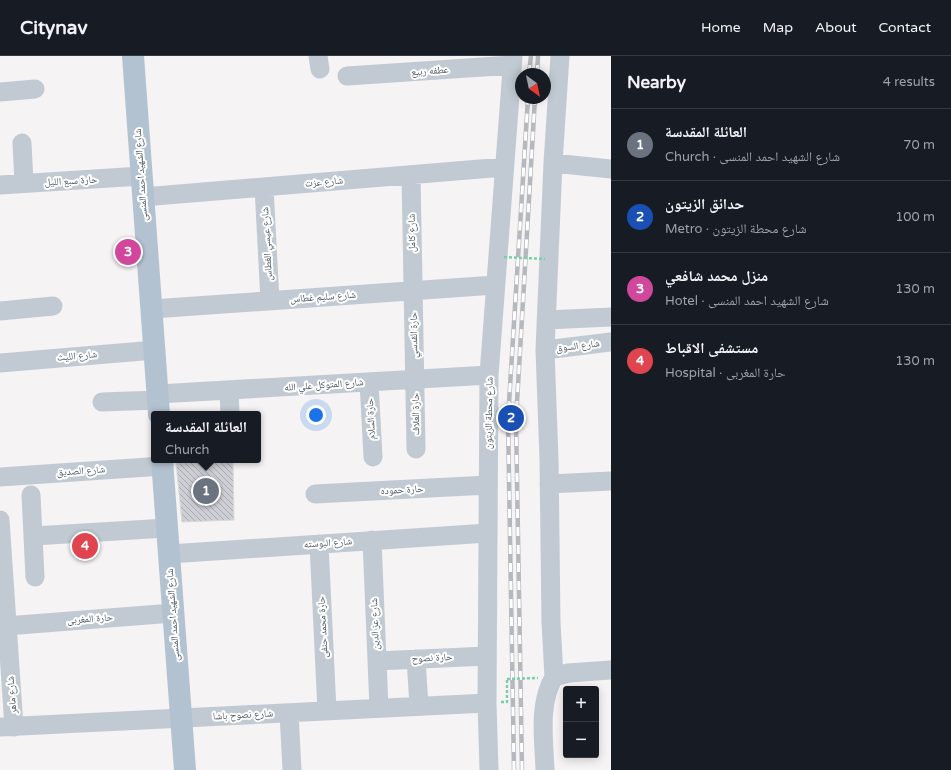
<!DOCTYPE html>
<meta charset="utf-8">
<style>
:root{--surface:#171b24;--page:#20242c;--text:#f1f3f6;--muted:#9ea1a6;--line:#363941;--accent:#1a73e8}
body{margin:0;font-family:"Varela Round","Noto Naskh Arabic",sans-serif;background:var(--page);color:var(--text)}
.controls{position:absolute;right:12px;bottom:12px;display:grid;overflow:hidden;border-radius:4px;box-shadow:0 2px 10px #0003}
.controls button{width:36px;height:36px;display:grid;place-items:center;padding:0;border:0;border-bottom:1px solid var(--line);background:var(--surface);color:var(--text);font:20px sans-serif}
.compass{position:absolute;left:515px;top:12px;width:36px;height:36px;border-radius:50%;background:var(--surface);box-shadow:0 2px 10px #0003;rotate:147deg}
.you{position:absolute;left:316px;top:359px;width:14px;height:14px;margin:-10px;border:3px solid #fff;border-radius:50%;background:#1a73e8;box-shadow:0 0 0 6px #1a73e833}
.badge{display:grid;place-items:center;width:26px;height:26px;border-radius:50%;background:var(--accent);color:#fff;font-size:13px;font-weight:700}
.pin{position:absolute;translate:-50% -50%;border:2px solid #fff;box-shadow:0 1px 4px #0006}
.popup{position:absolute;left:151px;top:355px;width:110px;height:52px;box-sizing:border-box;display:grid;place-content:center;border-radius:4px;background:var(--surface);filter:drop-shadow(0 1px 3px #0005);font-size:13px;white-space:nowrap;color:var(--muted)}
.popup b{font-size:15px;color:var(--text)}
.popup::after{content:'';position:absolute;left:50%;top:100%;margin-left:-8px;border:8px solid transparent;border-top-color:var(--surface)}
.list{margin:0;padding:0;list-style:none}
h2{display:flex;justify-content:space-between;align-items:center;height:52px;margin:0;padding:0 16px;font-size:17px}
h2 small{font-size:13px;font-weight:400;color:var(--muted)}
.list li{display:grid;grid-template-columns:26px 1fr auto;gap:12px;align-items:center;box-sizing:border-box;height:72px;padding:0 16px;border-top:1px solid var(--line)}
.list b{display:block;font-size:15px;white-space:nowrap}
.list p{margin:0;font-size:13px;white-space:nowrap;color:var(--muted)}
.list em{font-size:13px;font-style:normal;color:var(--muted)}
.map{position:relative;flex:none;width:611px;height:714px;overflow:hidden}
header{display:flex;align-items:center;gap:24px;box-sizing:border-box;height:56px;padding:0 20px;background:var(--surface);border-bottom:1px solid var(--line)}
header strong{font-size:19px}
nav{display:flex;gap:22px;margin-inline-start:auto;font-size:14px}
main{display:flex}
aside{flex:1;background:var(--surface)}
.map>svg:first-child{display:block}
.building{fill:url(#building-back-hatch);stroke:#d7d9de}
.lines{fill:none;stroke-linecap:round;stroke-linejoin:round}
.path{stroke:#7ad0a6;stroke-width:2.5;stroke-dasharray:3 2;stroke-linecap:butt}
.minor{stroke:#c1cad2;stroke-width:19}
.major{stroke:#b3c2d1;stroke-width:22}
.rail-casing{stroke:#b5b8bd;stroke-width:4.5}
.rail{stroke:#fff;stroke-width:3;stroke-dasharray:9;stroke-linecap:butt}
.path-bridge{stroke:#7ad0a6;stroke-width:2.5;stroke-dasharray:3 2;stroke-linecap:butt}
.labels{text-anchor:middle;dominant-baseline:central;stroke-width:4;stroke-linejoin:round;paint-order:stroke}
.street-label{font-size:10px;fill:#4a5661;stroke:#fff}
</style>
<header>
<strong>Citynav</strong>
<nav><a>Home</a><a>Map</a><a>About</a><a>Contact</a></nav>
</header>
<main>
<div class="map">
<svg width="611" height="714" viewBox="0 0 611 714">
<defs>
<pattern id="building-back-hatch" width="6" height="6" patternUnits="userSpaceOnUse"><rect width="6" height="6" fill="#cdcfd5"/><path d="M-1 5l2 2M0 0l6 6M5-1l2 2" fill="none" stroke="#a8abb0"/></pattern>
</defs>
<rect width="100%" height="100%" fill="#f5f3f3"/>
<path class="building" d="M233,405l1,59 -52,2 -6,-59z"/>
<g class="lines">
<path class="path" d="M501,646h6v-23"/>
<path class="minor" d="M318,0l2,13
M347,20l165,-11
M0,36l35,-3
M22,87l2,40
M553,107l58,6
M411,119l5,274
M0,129l141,-9
M264,131l6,114
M143,141l361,-30
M152,253l343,-24
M0,255l53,-5
M546,264l65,-3
M545,294l66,-8
M0,307l155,-13
M369,326l4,75
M229,335l1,23
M158,338l331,-19
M102,346l56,-2
M0,421l163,-11
M549,428l62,-3
M315,438l173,-9
M31,439l4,82
M0,464l14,207
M33,480l134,-8
M372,484l7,168
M319,488l8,167
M169,498l319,-21
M6,570l167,-13
M416,603l3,47
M377,605l110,-5
M554,621l-3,-55 -2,-163 -4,-109 8,-187 7,-107
M554,621l14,-4 43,-3
M289,657l3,57
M0,671l487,-24
M489,714l-2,-67 2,-328 24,-319
M545,714c-1,-30 -7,-66 9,-93"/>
<path class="major" d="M133,0l26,358
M162,404l23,310"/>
<g class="rail-casing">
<path id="rail" d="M529,18l2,-18
M537,18l1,-18
M514,714l-6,-351 20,-321
M522,714l-6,-351 19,-321"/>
</g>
<use href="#rail" class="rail"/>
<path class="path-bridge" d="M504,201l41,2
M507,623l31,-1"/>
</g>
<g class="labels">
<g class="street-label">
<text transform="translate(430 15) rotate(-4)">عطفه ربيع</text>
<text transform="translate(141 119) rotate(-94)">شارع الشهيد احمد المنسى</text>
<text transform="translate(71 125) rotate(-3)">حارة سبع الليل</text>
<text transform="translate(324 126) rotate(-5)">شارع عزت</text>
<text transform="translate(412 177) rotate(-91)">شارع كامل</text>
<text transform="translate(267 188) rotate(-93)">شارع عيسي الغطاس</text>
<text transform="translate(323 241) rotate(-4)">شارع سليم غطاس</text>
<text transform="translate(414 279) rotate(-91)">حارة القدسي</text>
<text transform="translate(578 290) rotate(-7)">شارع السوق</text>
<text transform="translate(77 300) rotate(-5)">شارع الليث</text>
<text transform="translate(324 329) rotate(-4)">شارع المتوكل علي الله</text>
<text transform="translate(489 357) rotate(-89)">شارع محطة الزيتون</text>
<text transform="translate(416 358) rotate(-91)">حارة العلاف</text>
<text transform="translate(371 363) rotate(-93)">حارة السلام</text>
<text transform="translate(81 415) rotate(-4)">شارع الصديق</text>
<text transform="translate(402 434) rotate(-3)">حارة حموده</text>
<text transform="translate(328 487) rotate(-4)">شارع البوسته</text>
<text transform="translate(173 559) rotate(-94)">شارع الشهيد احمد المنسى</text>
<text transform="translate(90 563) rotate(-4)">حارة المغربى</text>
<text transform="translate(375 568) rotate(-92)">شارع عز الدين</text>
<text transform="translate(323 571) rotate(-93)">حارة محمد حنفى</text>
<text transform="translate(432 602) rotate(-3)">حارة نصوح</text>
<text transform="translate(12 639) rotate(-95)">شارع ماهر</text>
<text transform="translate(243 659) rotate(-3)">شارع نصوح باشا</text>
</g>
</g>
</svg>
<div class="controls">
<button>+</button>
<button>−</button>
</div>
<svg class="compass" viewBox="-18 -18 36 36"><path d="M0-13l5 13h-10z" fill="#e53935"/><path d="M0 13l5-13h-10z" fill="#9ea1a6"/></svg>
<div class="you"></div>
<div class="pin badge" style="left:206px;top:435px;background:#6b7280">1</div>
<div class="popup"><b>العائلة المقدسة</b>Church</div>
<div class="pin badge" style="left:511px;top:362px;background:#1a4fb4">2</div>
<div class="pin badge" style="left:128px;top:196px;background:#d1479c">3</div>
<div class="pin badge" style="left:85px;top:490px;background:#e0444e">4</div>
</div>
<aside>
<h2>Nearby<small>4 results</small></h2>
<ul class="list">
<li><span class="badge" style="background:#6b7280">1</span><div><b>العائلة المقدسة</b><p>Church · شارع الشهيد احمد المنسى</p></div><em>70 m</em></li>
<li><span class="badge" style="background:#1a4fb4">2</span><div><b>حدائق الزيتون</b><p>Metro · شارع محطة الزيتون</p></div><em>100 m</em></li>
<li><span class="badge" style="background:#d1479c">3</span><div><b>منزل محمد شافعي</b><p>Hotel · شارع الشهيد احمد المنسى</p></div><em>130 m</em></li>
<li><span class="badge" style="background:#e0444e">4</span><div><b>مستشفى الاقباط</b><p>Hospital · حارة المغربى</p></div><em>130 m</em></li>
</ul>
</aside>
</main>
